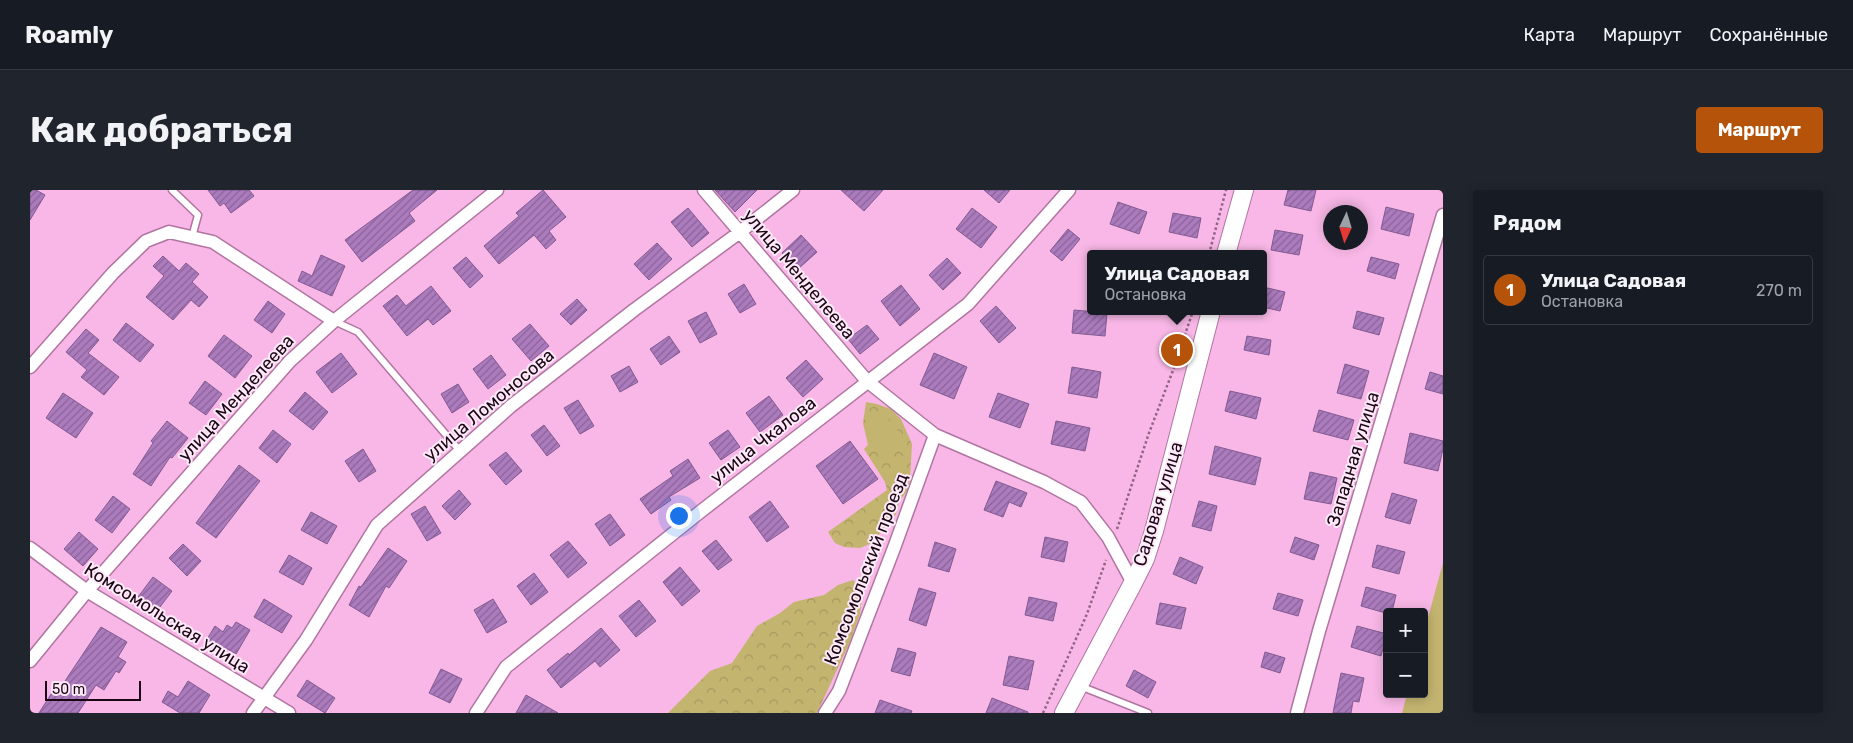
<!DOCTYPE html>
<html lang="ru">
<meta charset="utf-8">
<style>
:root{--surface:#171b24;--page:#20242c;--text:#f1f3f6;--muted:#9ea1a6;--line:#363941;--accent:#b45309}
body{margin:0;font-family:Rubik,sans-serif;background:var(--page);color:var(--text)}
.controls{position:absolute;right:15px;bottom:15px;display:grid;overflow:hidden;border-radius:5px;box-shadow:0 2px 12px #0003}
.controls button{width:45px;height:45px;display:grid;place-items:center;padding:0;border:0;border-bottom:1px solid var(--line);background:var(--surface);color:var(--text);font:25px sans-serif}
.compass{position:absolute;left:1293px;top:15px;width:45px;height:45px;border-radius:50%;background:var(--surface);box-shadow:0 2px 12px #0003;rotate:184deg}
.scale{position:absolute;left:15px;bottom:12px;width:96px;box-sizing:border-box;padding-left:5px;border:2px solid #190514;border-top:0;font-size:14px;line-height:18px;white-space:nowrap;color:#190514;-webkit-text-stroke:4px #fde9f7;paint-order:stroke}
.you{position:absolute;left:648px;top:325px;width:18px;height:18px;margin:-12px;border:4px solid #fff;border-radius:50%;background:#1a73e8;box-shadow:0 0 0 8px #1a73e833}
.badge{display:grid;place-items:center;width:32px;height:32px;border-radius:50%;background:var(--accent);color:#fff;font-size:16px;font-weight:700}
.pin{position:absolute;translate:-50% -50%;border:2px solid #fff;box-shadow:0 1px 5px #0006}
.popup{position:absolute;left:1057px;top:60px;width:180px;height:65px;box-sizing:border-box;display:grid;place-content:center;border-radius:5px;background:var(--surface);filter:drop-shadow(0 1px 4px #0005);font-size:16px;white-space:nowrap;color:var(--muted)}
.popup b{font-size:19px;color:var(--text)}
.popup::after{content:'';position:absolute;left:50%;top:100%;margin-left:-10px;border:10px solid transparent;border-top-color:var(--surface)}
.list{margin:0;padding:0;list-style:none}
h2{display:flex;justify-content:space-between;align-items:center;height:65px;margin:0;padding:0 20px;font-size:21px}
h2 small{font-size:16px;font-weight:400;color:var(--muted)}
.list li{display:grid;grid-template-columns:32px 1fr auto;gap:15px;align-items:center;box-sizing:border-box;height:70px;margin:0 10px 10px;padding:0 10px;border:1px solid var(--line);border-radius:5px}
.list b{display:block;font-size:19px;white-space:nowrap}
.list p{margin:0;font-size:16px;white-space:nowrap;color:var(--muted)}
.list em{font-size:16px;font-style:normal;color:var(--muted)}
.map{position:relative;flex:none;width:1413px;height:523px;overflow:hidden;border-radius:5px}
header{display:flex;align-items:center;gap:30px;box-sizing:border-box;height:70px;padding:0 25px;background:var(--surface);border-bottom:1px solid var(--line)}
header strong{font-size:24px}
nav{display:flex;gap:28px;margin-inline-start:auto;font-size:18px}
.intro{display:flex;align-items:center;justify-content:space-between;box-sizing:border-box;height:120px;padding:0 30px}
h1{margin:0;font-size:35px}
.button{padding:12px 22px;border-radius:5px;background:var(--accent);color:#fff;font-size:18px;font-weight:700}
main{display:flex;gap:30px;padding:0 30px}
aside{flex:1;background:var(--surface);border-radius:5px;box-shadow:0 2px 12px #0003}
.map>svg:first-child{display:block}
.forest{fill:url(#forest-crowns)}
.green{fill:#c3b470}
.building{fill:url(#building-hatch);stroke:#825a91}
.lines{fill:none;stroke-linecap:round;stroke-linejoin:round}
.lane-casing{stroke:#b175a1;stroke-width:9}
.street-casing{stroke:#b175a1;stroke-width:15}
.secondary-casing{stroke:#b175a1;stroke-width:20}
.path{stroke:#906484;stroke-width:2.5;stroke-dasharray:2.5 2.5;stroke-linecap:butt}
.lane{stroke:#fff;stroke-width:6}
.street{stroke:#fff;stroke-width:12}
.secondary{stroke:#fff;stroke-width:18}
.labels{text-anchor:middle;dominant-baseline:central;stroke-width:4;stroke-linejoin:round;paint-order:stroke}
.street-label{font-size:18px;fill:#190514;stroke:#fde9f7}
</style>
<header>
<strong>Roamly</strong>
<nav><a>Карта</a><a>Маршрут</a><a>Сохранённые</a></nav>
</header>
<div class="intro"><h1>Как добраться</h1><a class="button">Маршрут</a></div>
<main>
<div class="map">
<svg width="1413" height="523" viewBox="0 0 1413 523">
<defs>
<pattern id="forest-crowns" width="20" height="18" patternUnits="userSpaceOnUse" patternTransform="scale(1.25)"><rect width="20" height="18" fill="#c3b470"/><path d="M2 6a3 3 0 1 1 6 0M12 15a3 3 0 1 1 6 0" fill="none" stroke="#a79960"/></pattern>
<pattern id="building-hatch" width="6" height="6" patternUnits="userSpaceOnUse" patternTransform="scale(1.25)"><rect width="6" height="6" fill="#ab7bbd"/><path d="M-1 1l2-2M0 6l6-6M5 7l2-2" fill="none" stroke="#8a6398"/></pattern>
</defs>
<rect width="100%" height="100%" fill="#f8b7e6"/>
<path class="forest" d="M836,212l11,2 14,5 10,10 11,25 -2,36 -3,11 -8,11 -3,12 -24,29 -12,5 -16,-1 -9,-4 -7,-11 59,-42 -2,-8 -21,-33 4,-4 -5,-22z
M823,390l10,11 -3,23 -11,30 -32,69h-149l42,-42 22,-8 25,-37 23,-13 14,-11 30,-7 14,-10z"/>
<path class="green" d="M854,224l19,23 -18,15 -19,-23z
M1413,373v150h-41l5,-19h17v-62z"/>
<path class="building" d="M0,0h6l9,5 -15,25z
M178,0h41l5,6 -23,17 -7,-10 -4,3z
M383,0h24l-28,23 6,8 -53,41 -17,-22z
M513,0l23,27 -17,14 7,9 -10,9 -12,-14 -35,29 -15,-18 35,-30 -3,-3z
M685,0h42l-22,22z
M811,0h42l-19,21z
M954,0h26l-11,13z
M1258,0h28l-5,21 -27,-6z
M1088,12l29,10 -8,22 -29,-10z
M1356,17l28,7 -5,22 -28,-7z
M658,18l21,25 -17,14 -21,-25z
M942,18l25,19 -16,21 -25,-19z
M1143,23l28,5 -4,20 -28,-6z
M1038,39l12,10 -18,22 -12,-10z
M1245,40l28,5 -4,20 -28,-5z
M771,45l16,17 -20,18 -15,-17z
M627,53l15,16 -23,21 -15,-16z
M291,65l24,11 -13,30 -34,-15 4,-10 10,5z
M133,66l16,15 7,-8 13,11 -7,8 16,15 -9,10 -8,-7 -18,20 -27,-23 18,-21 -11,-10z
M436,67l17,19 -13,12 -17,-20z
M1341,67l28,7 -4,15 -28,-8z
M917,68l14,15 -18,17 -14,-15z
M714,94l12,20 -16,9 -12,-19z
M871,95l19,24 -20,17 -19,-25z
M401,96l20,25 -18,14 -5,-6 -21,17 -24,-30 14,-11 9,11z
M1233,97l22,5 -5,19 -17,-4z
M547,109l10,11 -16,15 -11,-11z
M238,111l17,13 -13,19 -18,-13z
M966,116l20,22 -17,15 -19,-22z
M1044,120l33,3 -2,23 -33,-3z
M1327,121l27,7 -5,17 -26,-7z
M676,122l11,22 -17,9 -12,-22z
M96,133l28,22 -14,17 -27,-22z
M500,134l19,22 -18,15 -19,-22z
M837,135l12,14 -19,15 -12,-15z
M56,139l13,11 -11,13 31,24 -15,18 -23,-18 6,-7 -21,-18z
M194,145l28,21 -17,22 -27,-22z
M639,146l11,16 -19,13 -11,-16z
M1217,146l24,4 -2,15 -25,-5z
M311,163l16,21 -25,19 -16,-21z
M904,163l33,14 -13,32 -34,-14z
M461,165l15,20 -18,14 -15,-20z
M776,170l17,19 -20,18 -17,-19z
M1315,174l24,7 -8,28 -24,-6z
M599,176l9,16 -18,10 -9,-16z
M1042,177l29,5 -4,26 -29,-5z
M1400,182l13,4v18l-18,-5z
M175,191l17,13 -16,21 -17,-12z
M428,194l11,18 -17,11 -11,-19z
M1200,201l31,7 -5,21 -31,-8z
M275,202l23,20 -15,18 -24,-19z
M33,203l30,20 -17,25 -30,-20z
M968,203l31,11 -9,24 -31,-11z
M739,206l14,19 -23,17 -14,-19z
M548,210l16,26 -14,8 -16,-26z
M1289,220l35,10 -6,20 -35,-9z
M137,231l21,17 -16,20 -2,-1 -19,29 -18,-12 20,-31 -2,-2z
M1026,231l34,7 -5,23 -34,-7z
M514,235l16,21 -13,10 -16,-21z
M243,240l18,14 -14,19 -18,-15z
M698,240l12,17 -19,13 -12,-17z
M1380,243l33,8v8l-5,22 -34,-8z
M820,251l28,38 -35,25 -27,-38z
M1185,256l46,12 -6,27 -46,-11z
M333,259l13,22 -17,11 -14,-21z
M476,262l16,19 -16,14 -17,-20z
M658,269l12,19 -31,19 2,3 -20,14 -11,-15 33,-23 -3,-5z
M209,275l21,16 -44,57 -20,-15z
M1280,282l27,6 -6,26 -27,-5z
M966,291l31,12 -6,14 -12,-5 -6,15 -19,-7z
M429,300l12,14 -16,16 -13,-14z
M1362,303l25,7 -7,24 -25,-7z
M83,306l17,13 -18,24 -17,-13z
M740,311l19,26 -22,15 -18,-25z
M1169,311l18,5 -6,25 -19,-5z
M395,316l16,27 -14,8 -16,-27z
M281,322l26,14 -10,18 -26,-14z
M580,324l15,21 -15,11 -15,-22z
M49,342l19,17 -15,17 -19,-17z
M1015,347l23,5 -4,20 -23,-5z
M1265,347l24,8 -5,15 -24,-8z
M686,350l16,20 -14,10 -16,-19z
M538,351l19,22 -19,15 -18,-23z
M905,352l21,7 -7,23 -21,-6z
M153,354l18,17 -14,15 -18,-18z
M1347,355l28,7 -6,22 -27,-7z
M358,358l19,13 -18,27 -3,-2 -17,31 -20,-12 10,-19 2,1z
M259,365l23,13 -9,17 -24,-13z
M1150,367l23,10 -7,17 -23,-10z
M650,377l20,24 -18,15 -19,-24z
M504,383l14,19 -17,13 -14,-19z
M123,387l19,14 -15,20 -19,-14z
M1336,397l30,8 -4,17h-10l-21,-6z
M889,398l17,5 -10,33 -17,-6z
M1248,403l25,7 -5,16 -25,-7z
M999,407l28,6 -4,18 -28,-6z
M234,409l28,17 -10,17 -28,-16z
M463,409l14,23 -20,11 -13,-23z
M609,410l17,21 -20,16 -17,-21z
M1130,413l26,5 -5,21 -25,-5z
M206,432l14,8 -14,24 -10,-6 -3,7 -19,-11 11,-18 8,6 4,-7 5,3z
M1327,436l30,8 -6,22 -30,-9z
M71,437l26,15 -9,15 8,5 -7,11 -3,-2 -12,19 -8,-5 -18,28h-39l14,-22 4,2z
M571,438l19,22 -20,17 -5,-6 -34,27 -14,-18 21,-17 1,2z
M868,458l18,5 -6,23 -19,-5z
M1235,462l20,6 -5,15 -19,-6z
M979,466l25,5 -6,29 -25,-5z
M411,479l21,10 -12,24 -21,-10z
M1104,480l22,12 -8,16 -22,-12z
M1311,483l23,5 -5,24 -6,-1 -2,12h-18z
M277,490l28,18 -10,15 -28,-17z
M158,491l22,14 -11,18h-19l-18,-11 6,-11 10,6z
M496,505l32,18h-42z
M962,508l36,14v1h-42z
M850,510l32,11 -1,2h-36z"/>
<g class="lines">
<g class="lane-casing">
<path id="lane" d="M142,0l26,25 -6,22
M304,131l24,11 102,119
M1050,496l68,27"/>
</g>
<g class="street-casing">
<path id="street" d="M674,0l163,191 68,54 109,47 37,20 27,35 25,46
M0,177l83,-94 33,-32 23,-9 44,10 121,79
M0,358l57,43 202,122
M0,471l57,-70 203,-230 44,-40 163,-131
M223,523l53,-73 71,-115 134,-119 123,-96 106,-78 53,-42
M446,523l30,-46 194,-155 268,-208 101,-114
M795,523l14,-22 55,-143 41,-113
M1267,523l22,-82 124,-416"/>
</g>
<g class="secondary-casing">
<path id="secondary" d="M1196,64l18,-64
M1034,523l69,-130 12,-24 9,-28 57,-220"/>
</g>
<path class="path" d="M1179,64l17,-64
M1087,339l32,-96 23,-60 21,-62
M1013,523l44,-99 19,-54"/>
<use href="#lane" class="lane"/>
<use href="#street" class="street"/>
<use href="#secondary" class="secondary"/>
</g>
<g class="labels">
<g class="street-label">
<text transform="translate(769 84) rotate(50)">улица Менделеева</text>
<text transform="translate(206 208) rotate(-48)">улица Менделеева</text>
<text transform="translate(459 215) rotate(-40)">улица Ломоносова</text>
<text transform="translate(733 250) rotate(-38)">улица Чкалова</text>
<text transform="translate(1323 269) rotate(-73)">Западная улица</text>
<text transform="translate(1128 314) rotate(-73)">Садовая улица</text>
<text transform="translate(836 379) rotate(-69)">Комсомольский проезд</text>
<text transform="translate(137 428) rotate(32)">Комсомольская улица</text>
</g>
</g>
</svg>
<div class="controls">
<button>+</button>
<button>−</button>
</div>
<svg class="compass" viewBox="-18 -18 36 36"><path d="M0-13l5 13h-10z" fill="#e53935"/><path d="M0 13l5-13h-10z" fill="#9ea1a6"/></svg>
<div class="scale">50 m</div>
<div class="you"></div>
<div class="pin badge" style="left:1147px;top:160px">1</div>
<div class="popup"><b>Улица Садовая</b>Остановка</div>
</div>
<aside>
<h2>Рядом<small></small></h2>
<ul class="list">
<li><span class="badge">1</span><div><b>Улица Садовая</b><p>Остановка</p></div><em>270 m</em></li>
</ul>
</aside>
</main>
